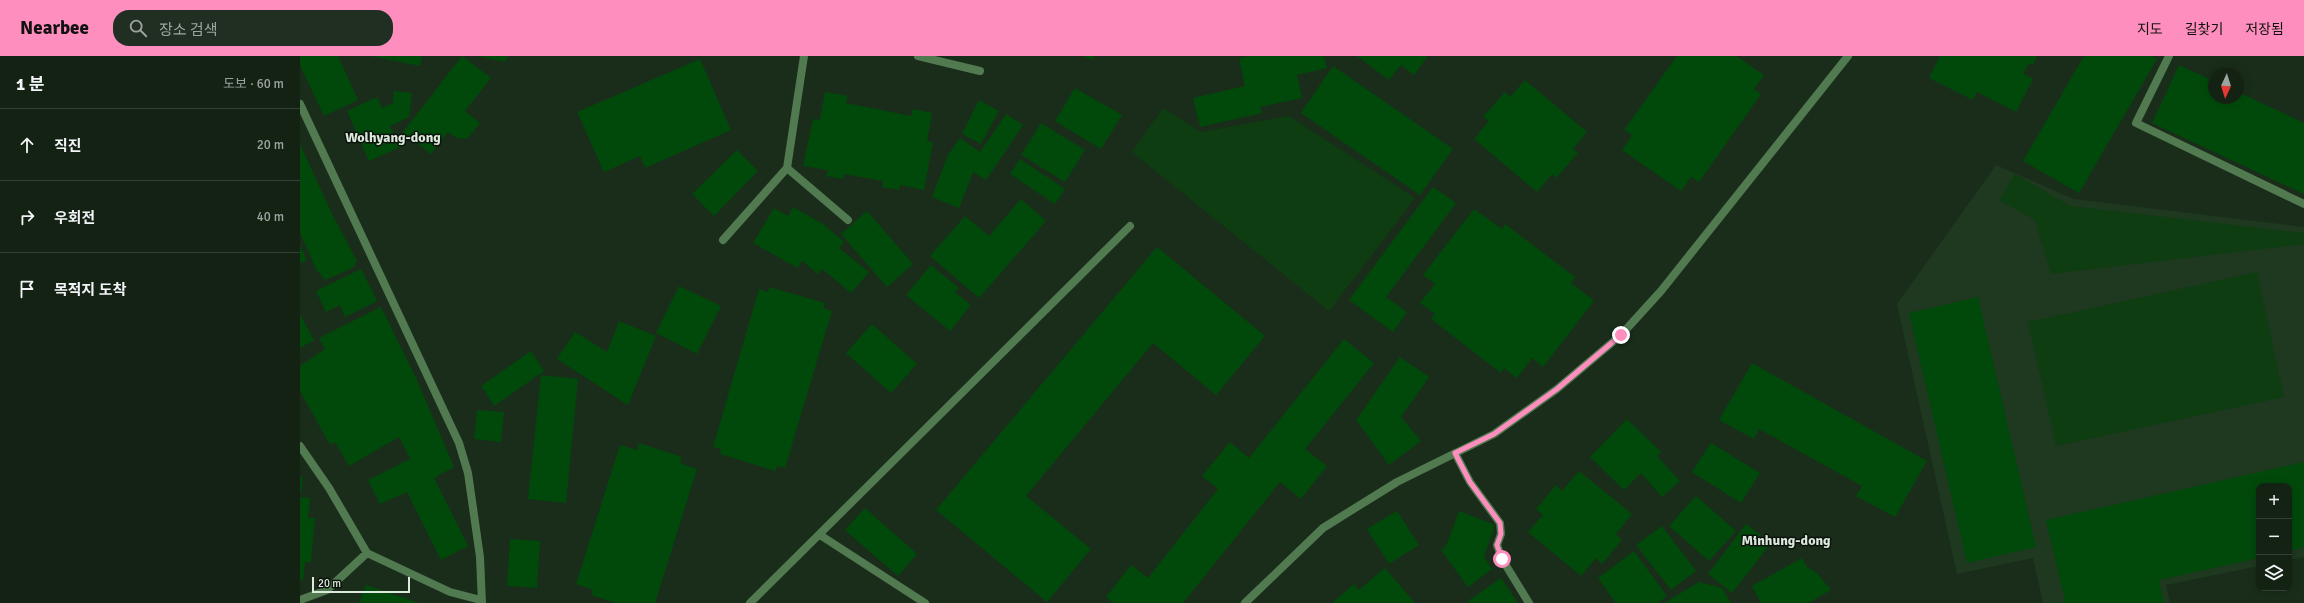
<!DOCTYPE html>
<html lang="ko">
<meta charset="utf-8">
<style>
:root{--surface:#142214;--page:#212f22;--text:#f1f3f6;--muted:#9da4a0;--line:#333f34;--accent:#fe8ebd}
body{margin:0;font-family:Signika,"Noto Sans KR",sans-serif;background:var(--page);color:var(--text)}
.controls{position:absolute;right:12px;bottom:12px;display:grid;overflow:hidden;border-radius:8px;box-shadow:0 2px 10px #0003}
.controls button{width:36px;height:36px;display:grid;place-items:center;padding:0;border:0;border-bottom:1px solid var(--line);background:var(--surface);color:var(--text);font:20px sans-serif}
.compass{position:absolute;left:1908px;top:12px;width:36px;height:36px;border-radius:50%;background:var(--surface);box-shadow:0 2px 10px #0003;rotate:184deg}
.scale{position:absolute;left:12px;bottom:10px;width:98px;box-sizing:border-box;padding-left:4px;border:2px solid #dde9dd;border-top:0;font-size:11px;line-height:14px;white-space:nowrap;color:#dde9dd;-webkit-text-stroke:3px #0b130b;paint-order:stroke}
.stop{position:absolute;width:12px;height:12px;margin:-9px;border:3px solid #fe8ebd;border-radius:50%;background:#fff}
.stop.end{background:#fe8ebd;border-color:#fff;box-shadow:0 1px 4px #0008}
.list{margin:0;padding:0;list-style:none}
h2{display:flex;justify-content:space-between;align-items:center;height:52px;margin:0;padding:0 16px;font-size:17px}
h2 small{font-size:13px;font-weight:400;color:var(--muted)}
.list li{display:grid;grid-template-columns:26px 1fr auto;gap:12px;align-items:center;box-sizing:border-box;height:72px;padding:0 16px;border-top:1px solid var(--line)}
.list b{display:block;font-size:15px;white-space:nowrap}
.list em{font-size:13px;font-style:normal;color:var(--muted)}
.icon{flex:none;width:22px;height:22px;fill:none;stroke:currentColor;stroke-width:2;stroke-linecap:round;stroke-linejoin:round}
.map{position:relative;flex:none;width:2004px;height:547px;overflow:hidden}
header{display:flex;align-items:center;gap:24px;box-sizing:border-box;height:56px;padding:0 20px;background:var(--accent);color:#111}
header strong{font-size:19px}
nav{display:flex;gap:22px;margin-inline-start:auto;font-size:14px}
.search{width:280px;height:36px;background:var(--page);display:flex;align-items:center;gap:10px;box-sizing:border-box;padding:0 14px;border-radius:16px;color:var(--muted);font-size:15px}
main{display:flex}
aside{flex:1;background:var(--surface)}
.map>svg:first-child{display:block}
.built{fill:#1f3820}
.green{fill:#0e3d11}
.building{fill:#00490b}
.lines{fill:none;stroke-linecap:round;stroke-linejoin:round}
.minor{stroke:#517a51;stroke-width:8}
.route{stroke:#fe8ebd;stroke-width:5}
.labels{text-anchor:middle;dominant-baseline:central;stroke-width:3;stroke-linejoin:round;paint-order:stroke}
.quarter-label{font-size:14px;font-weight:bold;fill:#dde9dd;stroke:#0b130b}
</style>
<header>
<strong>Nearbee</strong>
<div class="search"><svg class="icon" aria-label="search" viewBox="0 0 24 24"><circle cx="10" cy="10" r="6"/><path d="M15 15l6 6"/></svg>장소 검색</div>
<nav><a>지도</a><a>길찾기</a><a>저장됨</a></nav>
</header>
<main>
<aside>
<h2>1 분<small>도보 · 60 m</small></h2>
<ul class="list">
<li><svg class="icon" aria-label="ahead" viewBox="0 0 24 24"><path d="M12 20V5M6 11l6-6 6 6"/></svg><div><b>직진</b></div><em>20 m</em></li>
<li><svg class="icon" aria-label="right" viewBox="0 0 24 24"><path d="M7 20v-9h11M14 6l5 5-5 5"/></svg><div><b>우회전</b></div><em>40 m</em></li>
<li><svg class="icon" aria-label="arrive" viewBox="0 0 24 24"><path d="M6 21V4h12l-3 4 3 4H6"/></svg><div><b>목적지 도착</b></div></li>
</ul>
</aside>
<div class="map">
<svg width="2004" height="547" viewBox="0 0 2004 547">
<rect width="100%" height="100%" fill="#1a2d1a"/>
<path class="built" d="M1696,109l78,34 230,28v330l-15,3v-74h-30v80l-93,19 4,18h-127l-10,-45 -76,16 -60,-270z"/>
<path class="green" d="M863,52l38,24 88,-16 126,82 -86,113 -197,-159z
M1715,118l55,32 234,27v11l-253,30 -16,-54 -36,-20z
M1957,216l27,125 -228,49 -28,-124z"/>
<path class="building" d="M0,0h38l20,44 -34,16 -24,-51z
M70,0h52l-2,10z
M162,0l29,22 -26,33 15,12 -13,16 -10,-1 -9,-6 -17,22 -28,-22z
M177,0h31l-3,6z
M783,0h11l-1,4z
M950,0h74l3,12 -30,7 5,23 -42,9 2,6 -62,14 -7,-29 52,-12 -6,-28z
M1057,0h71l-14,19 -13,-10 -12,15z
M1377,0h59l28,19 -10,14 7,5 -62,88 -8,-5 -10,14 -59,-41 10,-15 -8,-5z
M1640,0h97l-4,9 -4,-2 -6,11 10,5 -17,33 -39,-20 -4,8 -44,-22z
M1784,0h68l5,3 -78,134 -56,-32z
M400,3l31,71 -86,38 -5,-12 -36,16 -27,-60z
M1879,9l35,16v17h24v-6l66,31v71l-152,-71z
M1033,10l120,83 -33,46 -119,-82z
M1225,24l62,52 -14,17 5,4 -22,25 -4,-4 -15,18 -63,-53 15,-18 -6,-4 22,-25 5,5z
M775,32l47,27 -21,34 -46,-28z
M94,35l18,2 -3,24 -19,9 10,21 -31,14 -22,-50 30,-14 5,11 11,-5z
M525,36l23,4 -2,7 65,13 2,-7 19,4 -5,28 6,1 -9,48 -24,-5 -1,5 -17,-3 1,-6 -39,-7 -1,5 -17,-3 2,-6 -25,-4 10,-47 7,1z
M679,44l20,11 -18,33 -19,-10z
M706,58l17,11 -37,55 -13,-8 -14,36 -27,-11 16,-42 12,-17 20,14z
M741,67l44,27 -20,32 -44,-27z
M0,88l33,72 24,45 -4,7 -28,12 -9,-11 -16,-36z
M437,94l21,21 -44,45 -22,-22z
M720,103l45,30 -10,15 -45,-30z
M1133,131l23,16 -70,94 21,15 -14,20 -44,-32z
M721,143l25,22 -67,77 -49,-42 35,-40 24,20z
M493,151l30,17 21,18 -5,6 30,24 -18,21 -29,-24 -4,5 -16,-13 -4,7 -45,-25 21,-35 14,8z
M1174,153l28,20 3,-5 70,53 -4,6 23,18 -51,66 -11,-9 -15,20 -13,-10 -3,5 -70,-54 4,-5 -15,-11 15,-19 -12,-9z
M567,155l46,53 -26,23 -46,-53z
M0,189l7,15 -7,3z
M857,191l108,89 -49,59 -63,-52 -127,153 65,53 -44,53 -111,-92z
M631,209l28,23 -4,4 16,13 -21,26 -44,-36z
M61,213l16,32 -32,16 -5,-12 -14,7 -10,-21z
M379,230l42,20 -24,48 -41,-21z
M469,231l56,16 -2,5 9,3 -47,157 -8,-2 -2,5 -55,-17 1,-5 -8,-2 46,-158 9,3z
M1678,241l58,250 -69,16 -58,-250z
M81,251l34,69 39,91 -20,11 34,68 -27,14 -34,-68 -27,12 -12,-24 42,-21 -11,-22 -50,29 -14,-24 -5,3 -30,-54v-25l25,-17 -6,-11z
M0,258l14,26 -14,8z
M319,265l37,15 -28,69 -71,-46 18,-27 32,20z
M572,268l45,40 -26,29 -45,-40z
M1044,283l30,24 -69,86 22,17 -26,33 -21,-17 -97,121h-70l-7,-6 25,-32 17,13 70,-89 -16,-13 28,-34 19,16z
M231,295l13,20 -50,35 -13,-20z
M1100,301l29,20 -28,40 20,24 -32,24 -33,-45z
M1452,307l175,98 -32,56 -39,-21 6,-10 -103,-57 -5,10 -35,-19z
M241,319l37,4 -12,124 -38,-4z
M177,354l27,2 -3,30 -27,-3z
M1327,363l34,33 -4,4 23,25 -18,16 -21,-24 -17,17 -34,-33z
M339,387l43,14 -2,6 17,6 -42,134h-39l-25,-8 2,-5 -17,-6 44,-139 17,5z
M1411,387l49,30 -19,30 -49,-31z
M2004,406v85l-15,4v-65h-30v72l-100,22 5,23h-103l4,-2 -19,-81z
M1279,415l53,43 -16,20 6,6 -20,24 -6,-6 -15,18 -53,-44 15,-17 -7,-6 20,-24 6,6z
M0,421h3l-2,16h-1z
M1396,440l40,35 -27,30 -40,-35z
M0,441l10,1 -2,20h7l-4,44h-6l-2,18h-3z
M565,452l52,46 -19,22 -53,-46z
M1097,455l22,34 -30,19 -22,-35z
M1159,455l36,14 -11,32 8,12 -24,18 -27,-37 5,-4z
M1446,468l25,19 -39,50 -24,-19z
M1362,470l34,45 -25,19 -35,-45z
M210,483l30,2 -3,47 -30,-2z
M1334,495l33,45 -9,7h-42l-18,-25z
M1502,502l5,9 10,6 14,17 -23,13h-47l-9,-17z
M1085,512l30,35h-83l22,-19 5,6z
M1201,522l17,25h-48l-2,-2z
M1399,526l23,6 9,15h-67z
M66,529l53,18h-60z"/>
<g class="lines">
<path class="minor" d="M504,0l-17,112 61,52
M618,0l62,15
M1869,0l-33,67 168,81
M0,48l159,339 9,30 12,84 2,46
M423,184l64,-72
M0,390l29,42 38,65 83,39 31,8
M1155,397l15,29 30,41 1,11 -4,11 5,14 27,44
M520,479l105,68
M0,544l27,-10 40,-37
M450,547l380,-377
M945,547l78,-75 74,-46 97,-48 63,-45 64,-54 40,-44 187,-235"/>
</g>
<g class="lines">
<path class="route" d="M1202,503l-5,-14 4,-11 -1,-11 -30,-41 -15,-29 39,-19 63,-45 64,-54"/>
</g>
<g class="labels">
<g class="quarter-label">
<text x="93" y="81">Wolhyang-dong</text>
<text x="1486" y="484">Minhung-dong</text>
</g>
</g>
</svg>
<div class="controls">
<button>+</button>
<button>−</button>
<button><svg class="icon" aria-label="layers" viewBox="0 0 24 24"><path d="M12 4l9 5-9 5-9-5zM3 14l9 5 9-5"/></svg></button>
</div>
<svg class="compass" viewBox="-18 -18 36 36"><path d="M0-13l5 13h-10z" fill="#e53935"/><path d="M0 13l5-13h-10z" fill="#9da4a0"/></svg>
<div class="scale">20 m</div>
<div class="stop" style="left:1202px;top:503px"></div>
<div class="stop end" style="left:1321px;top:279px"></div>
</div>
</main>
